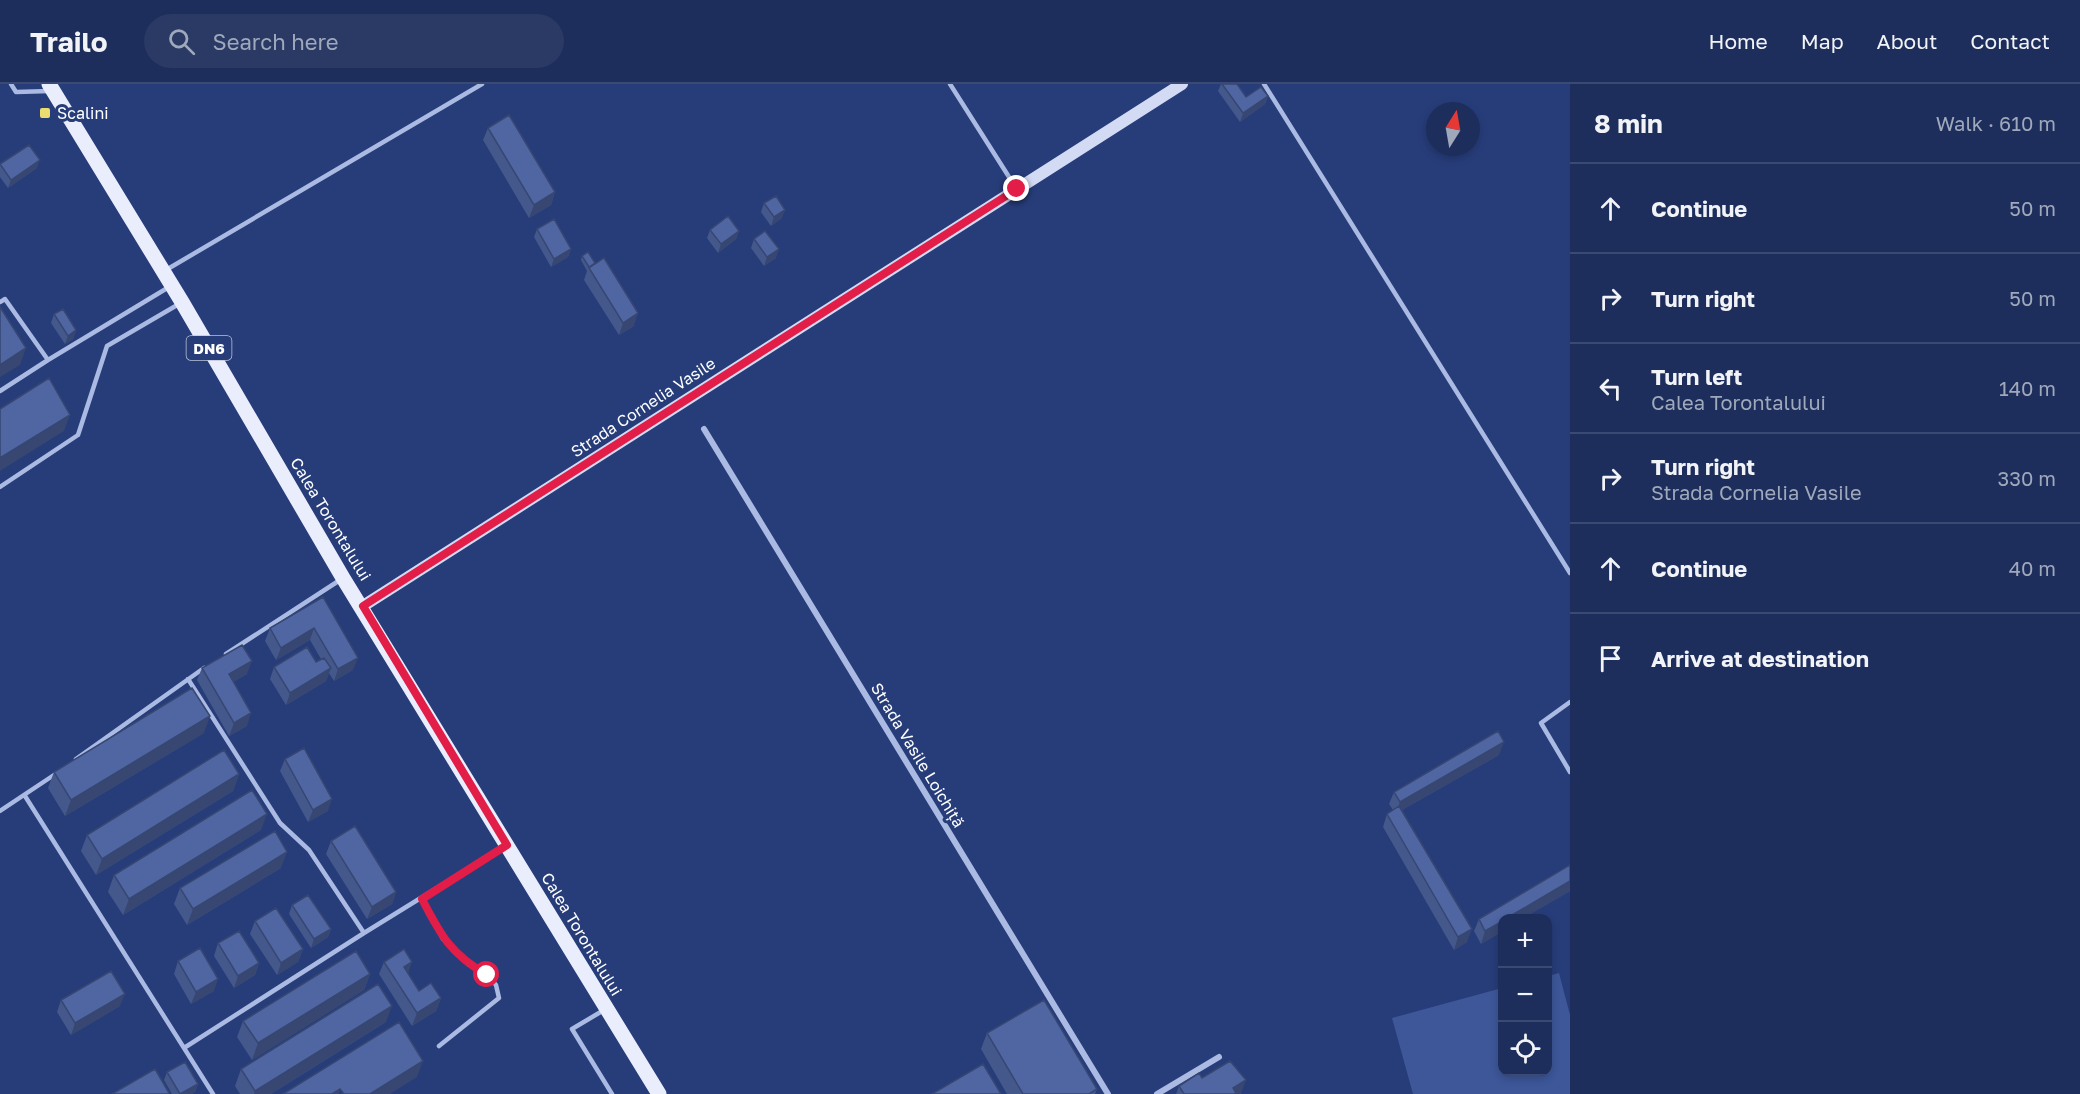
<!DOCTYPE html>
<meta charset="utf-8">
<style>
:root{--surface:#1d2e5c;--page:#2a3a65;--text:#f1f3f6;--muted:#a0a8bb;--line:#3b4a72}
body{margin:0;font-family:"Golos Text",sans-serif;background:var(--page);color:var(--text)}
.controls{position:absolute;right:18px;bottom:18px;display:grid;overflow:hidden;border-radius:12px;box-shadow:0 3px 9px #0003}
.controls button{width:54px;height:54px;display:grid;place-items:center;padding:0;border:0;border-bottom:2px solid var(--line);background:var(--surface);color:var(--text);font:30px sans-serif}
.compass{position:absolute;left:1426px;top:18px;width:54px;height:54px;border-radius:50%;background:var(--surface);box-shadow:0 3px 9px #0003;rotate:11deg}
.stop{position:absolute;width:18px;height:18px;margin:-14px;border:4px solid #e11d48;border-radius:50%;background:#fff}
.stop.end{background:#e11d48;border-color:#fff;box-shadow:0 2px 6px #0008}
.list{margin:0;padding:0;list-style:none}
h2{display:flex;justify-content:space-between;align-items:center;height:78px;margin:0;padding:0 24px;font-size:26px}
h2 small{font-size:20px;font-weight:400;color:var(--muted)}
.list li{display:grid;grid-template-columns:39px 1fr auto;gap:18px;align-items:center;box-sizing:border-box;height:90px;padding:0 24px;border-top:2px solid var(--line)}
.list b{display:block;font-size:22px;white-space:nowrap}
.list p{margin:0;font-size:20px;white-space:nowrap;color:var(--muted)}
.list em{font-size:20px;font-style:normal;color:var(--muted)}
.icon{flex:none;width:33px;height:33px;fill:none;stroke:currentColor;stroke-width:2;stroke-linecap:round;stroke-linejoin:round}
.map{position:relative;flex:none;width:1570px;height:1010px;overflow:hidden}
header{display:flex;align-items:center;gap:36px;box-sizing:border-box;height:84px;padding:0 30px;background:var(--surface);border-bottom:2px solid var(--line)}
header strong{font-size:28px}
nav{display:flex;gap:33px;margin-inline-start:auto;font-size:21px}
.search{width:420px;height:54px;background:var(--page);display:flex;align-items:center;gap:15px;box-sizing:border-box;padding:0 21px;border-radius:33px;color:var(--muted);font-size:22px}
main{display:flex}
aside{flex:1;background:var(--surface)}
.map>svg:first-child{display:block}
.green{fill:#3d5799}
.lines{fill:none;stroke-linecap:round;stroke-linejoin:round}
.lane{stroke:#aabae3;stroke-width:4.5}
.street{stroke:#aabae3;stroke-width:6}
.secondary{stroke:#d3dbf4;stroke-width:12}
.primary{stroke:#e9edfc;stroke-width:15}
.wall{fill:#44588c}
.shaded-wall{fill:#374772}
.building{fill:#4f66a3;stroke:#374772;stroke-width:1.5}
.route{stroke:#e11d48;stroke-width:8}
.poi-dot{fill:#ebdd70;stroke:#273d7a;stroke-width:2}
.labels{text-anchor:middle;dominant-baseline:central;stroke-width:6;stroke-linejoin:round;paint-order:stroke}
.shield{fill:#273d7a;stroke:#bec5d7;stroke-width:1.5}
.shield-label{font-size:15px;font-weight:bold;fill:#fff}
.poi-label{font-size:16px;fill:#fff;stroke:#273d7a;text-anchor:start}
.street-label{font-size:16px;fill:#fff;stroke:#273d7a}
</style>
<header>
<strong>Trailo</strong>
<div class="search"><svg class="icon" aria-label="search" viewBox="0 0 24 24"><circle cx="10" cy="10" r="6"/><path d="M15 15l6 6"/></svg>Search here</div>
<nav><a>Home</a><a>Map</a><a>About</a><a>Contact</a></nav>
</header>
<main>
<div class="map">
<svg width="1570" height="1010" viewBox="0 0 1570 1010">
<rect width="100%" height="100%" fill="#273d7a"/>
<path class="green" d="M1559,889l11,42v79h-157l-21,-76 110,-30v84h46v-96z"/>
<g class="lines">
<path class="lane" d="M11,0l5,8 34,-1
M950,0l66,104
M1264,0l306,489
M166,186l316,-186
M0,218l5,-3 43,61 121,-73
M0,307l48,-31
M0,403l78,-52 29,-89 72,-42
M226,570l114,-74
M188,595l92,144 29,27 55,83 141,-87
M1570,618l-29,21 29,49
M76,675l128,-91
M25,712l188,298
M0,727l57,-38
M422,815l21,40 25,25 19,11 9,10 3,13 -60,48
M604,926l-32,19 40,65
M184,964l180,-115"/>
<path class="street" d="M704,345l404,665
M1157,1010l62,-37"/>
<path class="secondary" d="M363,522l819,-522"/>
<path class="primary" d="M49,0l133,218 161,276 316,516"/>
</g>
<path class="wall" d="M1221,0h16l9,13 22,-1 -3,8 -25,18 -22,-31z
M488,44l67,64 -4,13 -22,13 -46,-78z
M0,80l37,4 -29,20 -8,-11z
M764,119l18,15 -11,8 -10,-14z
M537,145l34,20 -3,8 -17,10 -17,-30z
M710,146l29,1 -3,8 -18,14 -11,-15z
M754,155l22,19 -12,8 -13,-18z
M582,172l52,70 -15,9 -35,-55 3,-9 -6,-11z
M54,230l22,16 -3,9 -8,5 -14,-21z
M323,513l30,73 -19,11 -5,-8 -3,8 -40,24 -16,-26 4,-12 42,-5 5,-3 -11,-19 -34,20 -11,-19 5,-13z
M202,584l45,6 -14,8 14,44 -18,10 -32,-56z
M204,649l-139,83 -17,-28 6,-16z
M1499,671l-97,55 65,132 -13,8 -71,-123 4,-13 6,-4 -4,-6 5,-12z
M285,675l43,52 -20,11 -28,-51z
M239,690l-6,17 -137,84 -15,-24 6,-16z
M261,746l-138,85 -15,-23 6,-17z
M331,757l65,51 -4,12 -25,15 -41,-65z
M1570,781v26l-47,27h-20v13l-22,13 -7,-13 5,-12z
M281,784l-94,57 -13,-21 6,-16z
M292,821l39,24 -3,8 -17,11 -22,-34z
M255,837l48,28 -5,13 -21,13 -27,-41z
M218,859l41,20 -4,12 -21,13 -20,-32z
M178,877l36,30 -23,13 -17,-30z
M384,878l24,11 11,18 22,7 -5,13 -24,15 -33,-52z
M370,890l-6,16 -112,70 -15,-23 6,-16z
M61,916l59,6 -49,29 -14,-23z
M386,938l-115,72h-31l-5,-8 6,-17z
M987,949l110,56 -2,5h-88l-26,-45z
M167,988l31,12 -3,8 -3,2h-20l-8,-14z
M1202,994l39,16h-65l3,-8z"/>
<path class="shaded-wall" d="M1268,12l-3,8 -25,18 3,-9z
M40,76l-3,8 -29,20 3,-8z
M555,108l-4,13 -22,13 5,-13z
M785,126l-3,8 -11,8 3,-9z
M739,147l-3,8 -18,14 3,-9z
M571,165l-3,8 -17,10 3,-8z
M779,165l-3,9 -12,8 3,-9z
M638,229l-4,13 -15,9 4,-12z
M76,246l-3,9 -8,5 3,-8z
M26,264l-6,17 -20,12v-12z
M70,331l-6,16 -64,40v-13z
M314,544l-4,12 -34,20 5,-12z
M358,574l-5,12 -19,11 4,-12z
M252,577l-5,13 -23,13 5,-13z
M331,584l-5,13 -40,24 4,-12z
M251,629l-4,13 -18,10 5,-13z
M210,632l-6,17 -139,83 6,-16z
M1504,658l-5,13 -104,59 5,-12z
M239,690l-6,17 -137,84 6,-16z
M332,715l-4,12 -20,11 5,-12z
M267,730l-6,16 -138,85 6,-16z
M287,768l-6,16 -94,57 6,-16z
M1570,797v10l-47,27h-16z
M396,808l-4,12 -25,15 5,-12z
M1503,837v10l-22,13 4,-13z
M331,845l-3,8 -17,11 3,-9z
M1472,845l-5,13 -13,8 4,-13z
M303,865l-5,13 -21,13 4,-12z
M412,878l-4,12 -4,-7z
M259,879l-4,12 -21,13 4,-12z
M370,890l-6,16 -112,70 6,-17z
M218,895l-4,12 -23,13 5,-12z
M125,910l-5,12 -49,29 4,-12z
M441,914l-5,13 -24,15 5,-13z
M392,922l-6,16 -115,72h-17l1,-3z
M423,977l-6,16 -27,17h-20z
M1246,996l-5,14h-10l2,-6z
M198,1000l-3,8 -3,2h-11z
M340,1005l-1,5h-7z"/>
<path class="building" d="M1222,0h15l9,13 15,-10 7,9 -25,17z
M509,31l46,77 -21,13 -46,-77z
M29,61l11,15 -29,20 -11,-16z
M776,112l9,14 -11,7 -10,-14z
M728,132l11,15 -18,13 -11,-14z
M554,135l17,30 -17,10 -17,-30z
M765,147l14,18 -12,8 -13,-18z
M588,168l7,11 -6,4 -7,-11z
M604,174l34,55 -15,10 -34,-55z
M0,223l26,41 -26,17z
M63,225l13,21 -8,6 -14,-22z
M49,294l21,37 -70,43v-49z
M323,513l35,61 -20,11 -24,-41 -33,20 -11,-20z
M242,561l10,16 -23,13 22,39 -17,10 -32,-55z
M307,563l9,15 8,-4 7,10 -41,25 -16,-26z
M192,604l18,28 -139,84 -17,-28z
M1498,647l6,11 -104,60 -6,-10z
M304,664l28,51 -19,11 -28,-51z
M224,666l15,24 -137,85 -15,-24z
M252,706l15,24 -138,85 -15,-24z
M1399,722l73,123 -14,8 -71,-123z
M355,742l41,66 -24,15 -41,-66z
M275,747l12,21 -94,57 -13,-21z
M1570,781v16l-63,37h-4v3l-18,10 -6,-12z
M308,811l23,34 -17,10 -22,-34z
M276,824l27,41 -22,14 -26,-42z
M239,847l20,32 -21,13 -20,-33z
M200,864l18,31 -22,13 -18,-31z
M404,865l8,13 -8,5 15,24 12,-8 10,15 -24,15 -33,-51z
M356,867l14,23 -112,69 -15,-22z
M111,887l14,23 -50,29 -14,-23z
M378,900l14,22 -137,85 -14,-22z
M1044,916l53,89 -8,5h-66l-36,-61z
M399,938l24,39 -53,33h-26l-4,-5 -8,5h-49z
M1230,977l16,19 -13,8 3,5 -2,1h-50l-5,-8 20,-13 3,5z
M185,978l13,22 -18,10 -13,-22z
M983,980l18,30h-69z
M155,985l14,24 -1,1h-56z"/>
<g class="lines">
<path class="route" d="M487,891c-36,-21 -46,-39 -65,-76l85,-54 -144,-239 654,-417"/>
</g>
<rect class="poi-dot" x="39" y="23" width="12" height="12" rx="3"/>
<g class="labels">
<rect class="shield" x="186.5" y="252" width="45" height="24" rx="4.5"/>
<g class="shield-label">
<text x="209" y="264">DN6</text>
</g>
<g class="poi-label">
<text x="57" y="29">Scalini</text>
</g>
<g class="street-label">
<text transform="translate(643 323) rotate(-33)">Strada Cornelia Vasile</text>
<text transform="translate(331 435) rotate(59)">Calea Torontalului</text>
<text transform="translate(918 671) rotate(59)">Strada Vasile Loichiță</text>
<text transform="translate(582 850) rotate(59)">Calea Torontalului</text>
</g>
</g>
</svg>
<div class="controls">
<button>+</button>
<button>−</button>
<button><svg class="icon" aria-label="locate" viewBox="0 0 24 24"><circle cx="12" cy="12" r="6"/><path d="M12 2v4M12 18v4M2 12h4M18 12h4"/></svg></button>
</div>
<svg class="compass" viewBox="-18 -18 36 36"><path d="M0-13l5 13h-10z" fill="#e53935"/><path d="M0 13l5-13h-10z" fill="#a0a8bb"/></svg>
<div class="stop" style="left:487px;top:891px"></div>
<div class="stop end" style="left:1017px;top:105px"></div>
</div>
<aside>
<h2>8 min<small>Walk · 610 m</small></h2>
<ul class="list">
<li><svg class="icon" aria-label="ahead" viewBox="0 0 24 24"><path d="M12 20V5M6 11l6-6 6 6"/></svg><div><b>Continue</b></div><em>50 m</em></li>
<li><svg class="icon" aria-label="right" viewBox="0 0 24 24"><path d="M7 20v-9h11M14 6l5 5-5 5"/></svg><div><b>Turn right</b></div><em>50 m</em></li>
<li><svg class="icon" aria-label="left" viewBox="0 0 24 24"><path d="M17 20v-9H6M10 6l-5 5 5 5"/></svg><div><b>Turn left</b><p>Calea Torontalului</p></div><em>140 m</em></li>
<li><svg class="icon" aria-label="right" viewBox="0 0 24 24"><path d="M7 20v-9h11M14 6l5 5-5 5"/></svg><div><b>Turn right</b><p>Strada Cornelia Vasile</p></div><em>330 m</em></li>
<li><svg class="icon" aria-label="ahead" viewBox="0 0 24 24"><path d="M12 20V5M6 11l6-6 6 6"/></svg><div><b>Continue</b></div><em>40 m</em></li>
<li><svg class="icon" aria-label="arrive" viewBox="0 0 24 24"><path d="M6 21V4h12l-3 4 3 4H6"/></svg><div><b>Arrive at destination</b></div></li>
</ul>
</aside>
</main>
